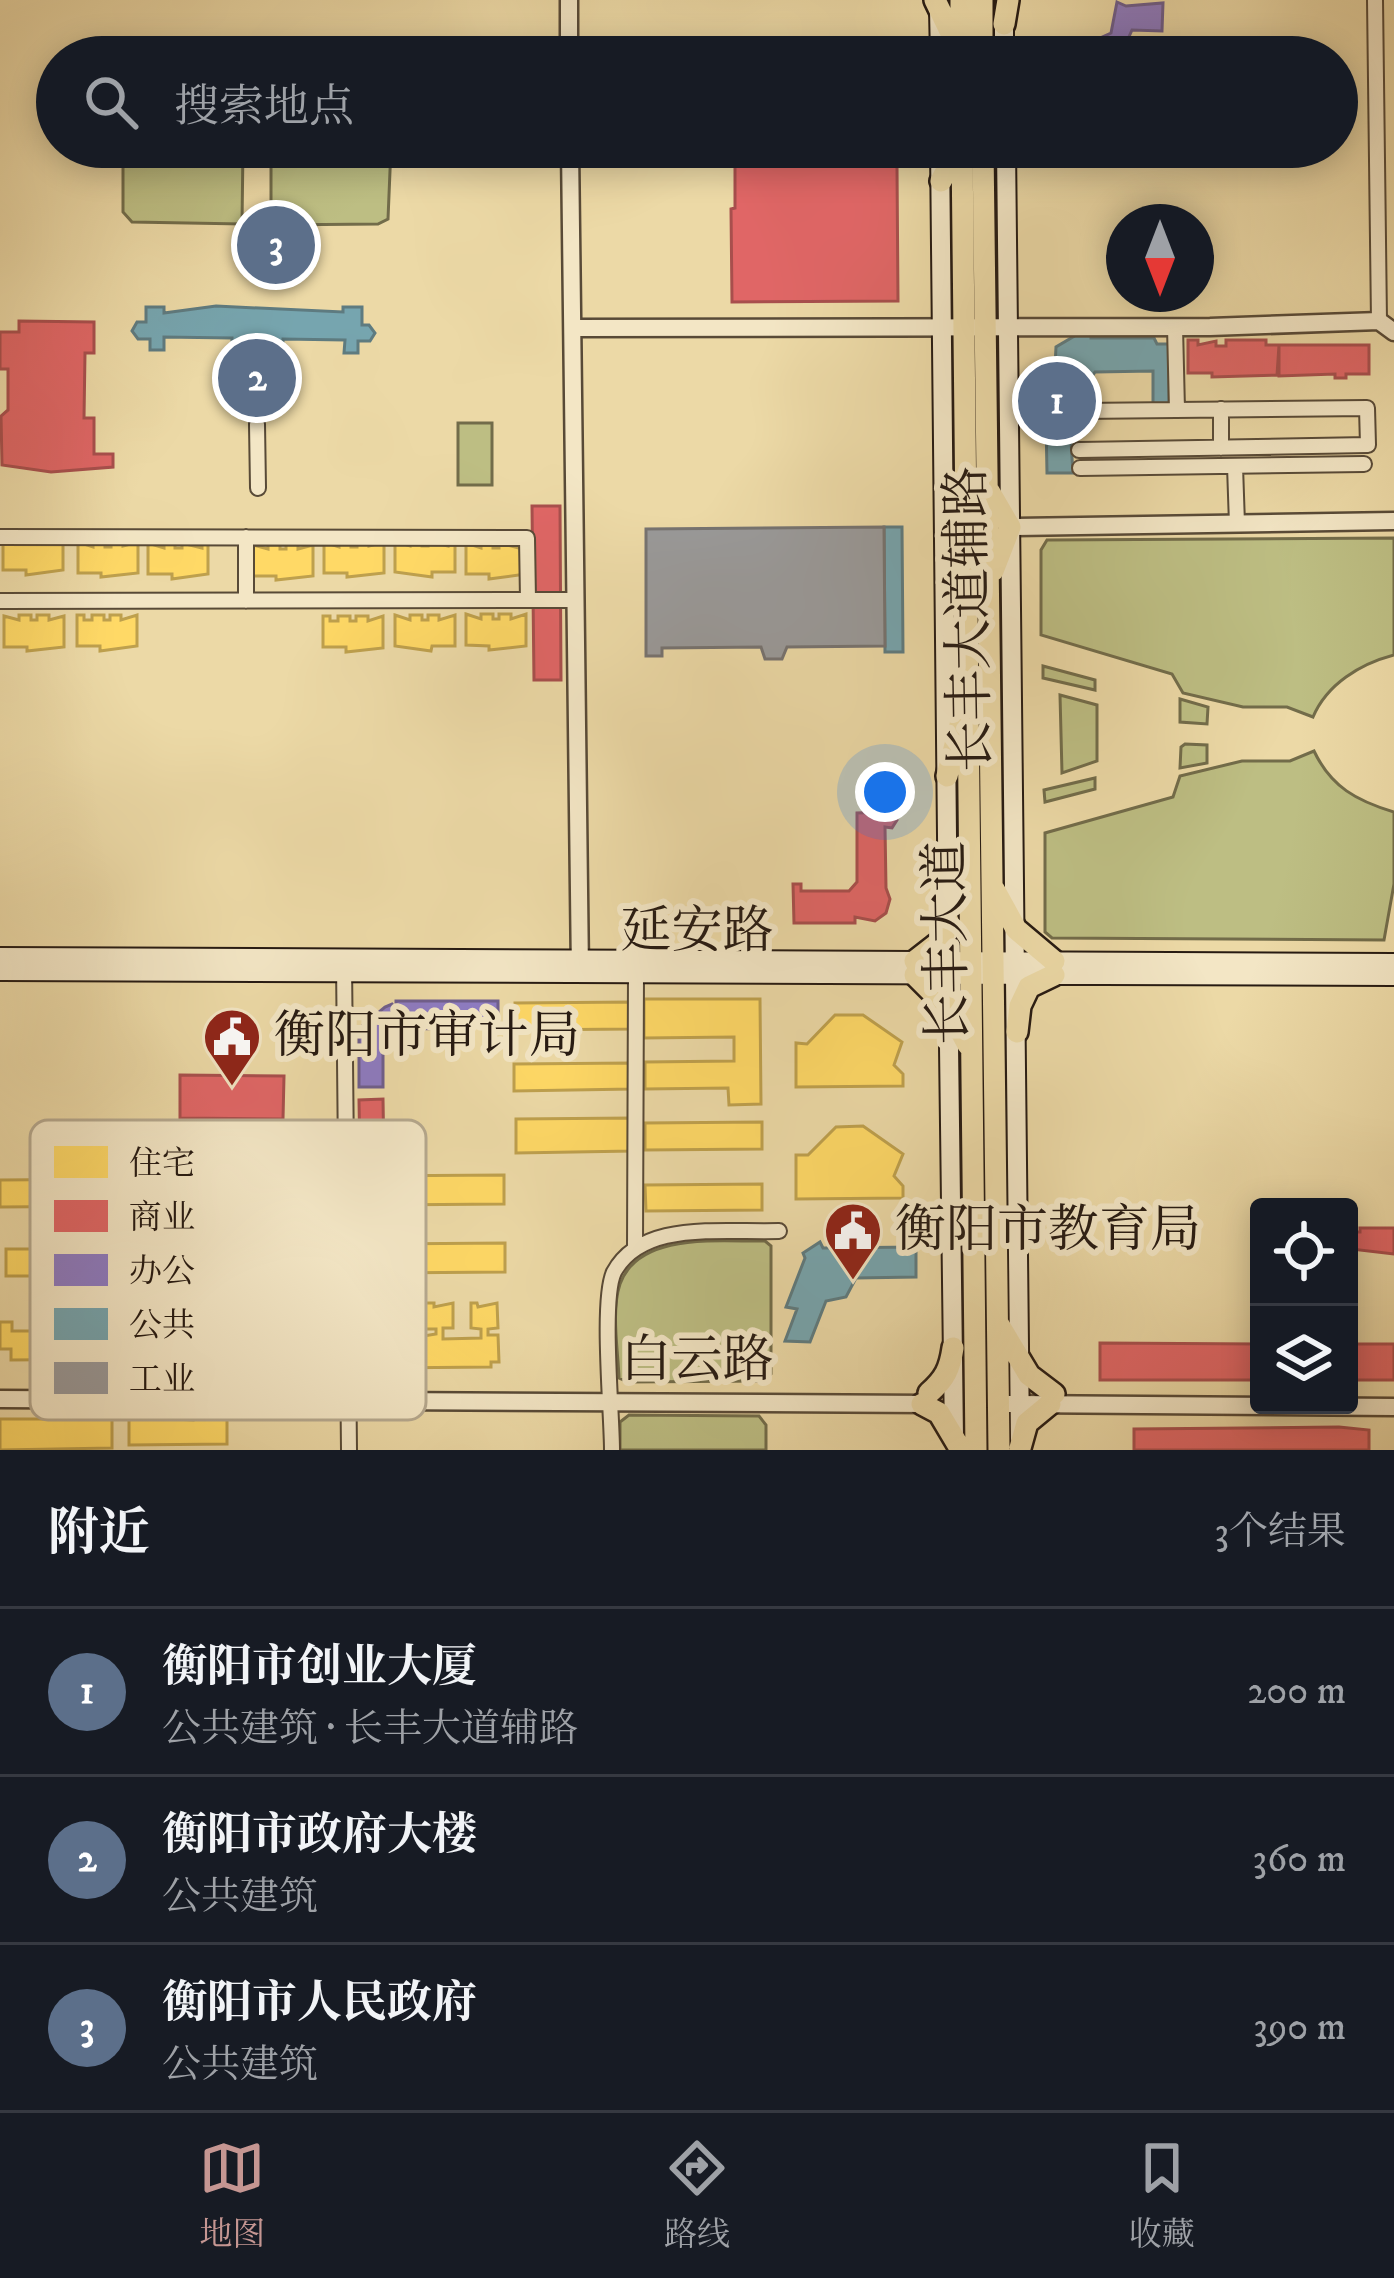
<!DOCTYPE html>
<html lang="zh">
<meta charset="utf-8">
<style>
:root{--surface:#171b24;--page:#242831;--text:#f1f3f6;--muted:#9ea1a6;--line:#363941;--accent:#c59692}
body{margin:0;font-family:"IM FELL DW Pica","Noto Serif SC",serif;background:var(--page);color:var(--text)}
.controls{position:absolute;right:36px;bottom:36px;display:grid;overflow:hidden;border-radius:12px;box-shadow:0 6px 30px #0003}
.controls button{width:108px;height:108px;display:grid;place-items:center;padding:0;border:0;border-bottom:3px solid var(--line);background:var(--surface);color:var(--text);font:60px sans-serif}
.compass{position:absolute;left:1106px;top:204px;width:108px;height:108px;border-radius:50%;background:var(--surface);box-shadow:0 6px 30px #0003;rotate:180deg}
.you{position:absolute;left:885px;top:792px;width:42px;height:42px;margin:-30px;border:9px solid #fff;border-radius:50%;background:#1a73e8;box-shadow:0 0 0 18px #1a73e833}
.badge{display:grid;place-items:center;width:78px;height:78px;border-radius:50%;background:var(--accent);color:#fff;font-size:39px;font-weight:700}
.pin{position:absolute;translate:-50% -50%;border:6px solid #fff;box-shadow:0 3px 12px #0006}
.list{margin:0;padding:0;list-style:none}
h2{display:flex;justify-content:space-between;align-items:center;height:156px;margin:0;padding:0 48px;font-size:51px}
h2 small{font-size:39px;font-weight:400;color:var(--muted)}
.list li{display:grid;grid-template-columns:78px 1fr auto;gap:36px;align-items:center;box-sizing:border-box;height:168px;padding:0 48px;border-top:3px solid var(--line)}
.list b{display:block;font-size:45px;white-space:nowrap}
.list p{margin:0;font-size:39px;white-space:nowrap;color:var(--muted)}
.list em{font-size:39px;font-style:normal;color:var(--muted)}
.icon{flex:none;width:66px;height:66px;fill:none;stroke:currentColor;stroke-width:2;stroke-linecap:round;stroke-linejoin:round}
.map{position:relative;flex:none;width:1394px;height:1450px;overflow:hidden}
.search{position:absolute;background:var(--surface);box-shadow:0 6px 30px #0003;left:36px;right:36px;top:36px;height:132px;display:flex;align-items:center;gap:30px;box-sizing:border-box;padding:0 42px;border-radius:66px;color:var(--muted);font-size:45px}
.sheet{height:660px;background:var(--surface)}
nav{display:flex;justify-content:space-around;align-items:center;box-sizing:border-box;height:168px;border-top:3px solid var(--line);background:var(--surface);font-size:33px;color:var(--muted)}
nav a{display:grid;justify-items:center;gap:6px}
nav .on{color:var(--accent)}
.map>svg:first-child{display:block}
.green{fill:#bdbe83;stroke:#726c4a;stroke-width:3}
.homes{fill:#ffd966;stroke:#bea04d;stroke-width:3}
.shops{fill:#e06666;stroke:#a84f4d;stroke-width:3}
.offices{fill:#8e7cc3;stroke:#6f5f8e;stroke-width:3}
.public{fill:#76a5af;stroke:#5e7b80;stroke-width:3}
.industry{fill:#999;stroke:#767370;stroke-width:3}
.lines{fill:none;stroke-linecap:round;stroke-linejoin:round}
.minor-casing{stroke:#584a37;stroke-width:18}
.tertiary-casing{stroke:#584a37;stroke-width:21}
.secondary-casing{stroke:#261a12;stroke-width:22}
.primary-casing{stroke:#261a12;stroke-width:26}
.trunk-casing{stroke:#261a12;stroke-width:26}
.minor{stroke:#f3e6c5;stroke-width:14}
.tertiary{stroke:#f3e6c5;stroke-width:16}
.secondary{stroke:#f3e6c5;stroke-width:18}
.primary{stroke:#ecd9a6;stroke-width:21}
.trunk{stroke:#ecd9a6;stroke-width:21}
.labels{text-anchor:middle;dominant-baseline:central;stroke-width:12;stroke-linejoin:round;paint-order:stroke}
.street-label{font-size:51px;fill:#261a12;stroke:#f3e6c5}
.poi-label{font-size:51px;fill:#261a12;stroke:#f3e6c5;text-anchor:start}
.key{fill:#f3e6c5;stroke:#b6a98f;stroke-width:3}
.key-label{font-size:33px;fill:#261a12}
</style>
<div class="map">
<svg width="1394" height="1450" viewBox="0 0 1394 1450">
<rect width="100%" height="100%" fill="#ecd9a6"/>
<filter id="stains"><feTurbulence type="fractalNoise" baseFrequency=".00167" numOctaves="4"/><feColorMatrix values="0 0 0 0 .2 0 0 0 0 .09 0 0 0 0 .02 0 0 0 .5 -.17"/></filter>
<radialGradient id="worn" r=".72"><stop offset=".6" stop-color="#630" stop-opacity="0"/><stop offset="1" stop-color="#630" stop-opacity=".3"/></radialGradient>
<path class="green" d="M142,49h101v8h-119z
M272,49l105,1 10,7h-115z
M123,147h120l-1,77 -110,-2 -9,-10z
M271,147h120l-3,72 -10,5 -107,1z
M458,423h34v62h-34z
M1394,538v117c-34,9 -67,29 -81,62l-26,-10h-44l-60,-14 -11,-19 -131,-39v-85l6,-10z
M1043,666l52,14v10l-52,-12z
M1060,695l37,10v56l-35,12z
M1180,699l28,8 -1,17 -27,-2z
M1185,744l22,1v18l-27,5 1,-21z
M1314,751c17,36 43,50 80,61v72l-10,56 -332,-2 -7,-6v-99l128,-36 7,-21 62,-15h48z
M1095,778v11l-50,13 -1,-12z
M765,1241l6,5v128l-7,7 -136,1 -9,-4c-1,-28 -8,-67 1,-94 19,-53 102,-42 145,-43z
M629,1415l130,1 7,9v25h-146v-28z"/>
<path class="homes" d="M3,539h7v5h8v-5h12v5h6v-5h27v31l-37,5v-5h-23z
M93,541h12v6h6v-5h12v4l15,-4v31l-37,4v-4h-23v-31l15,5z
M339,541h12v6h6v-5h12v4l15,-4v31l-37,4v-4h-23v-31l15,5z
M395,541l15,5v-5h12v5h6v-5l20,5v-5h7v31h-23v5l-37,-5z
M164,542h11v6h7v-5l20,5v-5h6v31l-36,5v-5h-24v-31l16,5z
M481,542h12v6h6v-5l20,5v-5h7v31l-37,5v-5h-23v-31l15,5z
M268,544h12v5h6v-5h12v5l15,-4v31l-37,4v-4h-23v-31l15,4z
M466,614l15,5v-5h12v5h6v-5h12v5l15,-5v32l-37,4v-4l-23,-1z
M19,615h12v5h6v-5h12v5l15,-4v31l-37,4v-4h-23v-31l15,4z
M77,615h7v5h8v-5h12v5h6v-5h11v5l16,-5v31l-37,5v-5h-23z
M395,615l15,5v-5h12v5h6v-5h11v5l16,-5v31h-23l-1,5 -36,-5z
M323,616h7v5h8v-5h12v5h6v-5h12v5l15,-5v32l-37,4v-5h-23z
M644,999h116l1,105 -32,1 -1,-17 -83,1v-27l89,-1v-24l-90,1z
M632,1002v27l-117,1v-27z
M835,1015h28l39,27 -8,23 9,9v12l-107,1v-44l11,1z
M631,1063v26l-117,2v-27z
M632,1118v33l-116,2v-34z
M762,1122v27l-117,1v-27z
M863,1126l40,28 -9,22 9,10v12l-107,1v-44h12l28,-28z
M504,1175v29l-124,1 1,39 124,-1v29l-124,1v18h-19l-2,-115z
M128,1179v27l-128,1v-27z
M762,1184v26l-116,1 -1,-26z
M6,1249h58v8h55v28h-52v-13h-6v4h-55z
M360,1300h44v29h-18v7h19v3l31,-5v-5h-11v-26h9v4l19,-4v25h-10v11l38,-1v-9l-10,-1v-25h6l1,4 19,-4 1,25 -10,1v6h10l1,27h-8v5l-109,1v-6h-14v-4h-7z
M0,1322h12v9h116v28l-117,1v-11h-11z
M129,1417l64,3v-3h34v27l-98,1z
M0,1419h112v29l-112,2z"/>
<path class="shops" d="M735,147h158l4,19 1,135 -166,1 -1,-93 4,-1z
M19,321l75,1v31h-9l-1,65h10v36h19v13l-62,5 -49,-7 -1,-49 7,-6v-41h-8v-37h19z
M1188,340h10v5l18,-4v5h10v-6h40v5h13l-2,30 -65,2v-4h-24z
M1279,345h90v29h-23v4h-11v-4l-56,2z
M532,506h28l1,174h-27z
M891,812l6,8 -5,8 -7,-1 1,61 4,11 -4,14 -11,8 -20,-4v6h-61l-1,-39h8v7h48l8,-9v-69z
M180,1075l104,1 -1,43 -103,-1z
M383,1099l1,63h-24l-1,-62z
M1360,1228h34v26l-43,-5v-17h9z
M1100,1343l159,1v36h-159z
M1349,1344h45v36h-45z
M1339,1427l30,3v20h-235v-21z"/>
<path class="offices" d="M1117,2l9,4 37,-3 -1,28 -30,-1 -8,18 6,9h-50l7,-13 24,-11z
M396,1001h102v21h-27v6l-61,1 -27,17v41h-24v-55h6l-4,-5 24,-20 7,-3 4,5z"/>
<path class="public" d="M216,306l127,6v-5h19v18h7l6,8 -5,8h-12v12h-14l1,-13 -62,-1 -1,64h-51l1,-65 -68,-1v13h-14v-11h-12l-6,-8 5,-9h9v-15h18v6z
M1078,334h13v4h63l3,6h12v62h-16v-35l-58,1 -6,9 -11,4 -3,11h-7l5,77h-26l-2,-103 10,-3 1,-20z
M884,527h18l1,125h-18z
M820,1242l3,6 93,-1v30l-60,1 -10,19 -20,4 -16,41 -25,-1 12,-32 -11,-2 19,-49 -2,-5z"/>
<path class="industry" d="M884,527l1,119 -98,1 -5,12h-17l-4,-12 -99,1v8h-16v-127z"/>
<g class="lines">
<g class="minor-casing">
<path id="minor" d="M1375,0l4,321
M1175,327l2,83
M1221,409v39
M257,424l1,64
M1079,450l289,-5 -1,-37 -287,3
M1235,466l2,58
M1080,468l284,-4
M0,537l527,1 1,62
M0,601l576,-1
M246,601v-64
M344,963l5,487
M635,1248l1,-274
M612,1450c0,-36 -11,-151 2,-178 11,-20 31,-31 52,-36 36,-8 76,-4 113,-5"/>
</g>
<g class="tertiary-casing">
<path id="tertiary" d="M569,0v57
M570,147l10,826
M573,328l637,-1 169,-6 15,11
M1010,527l384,-6
M0,1399l929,5
M1009,1404l385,3"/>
</g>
<g class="secondary-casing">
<path id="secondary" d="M939,9l1,48
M1004,24v33
M940,147l8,787
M1006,147l14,1292
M0,957l1394,6
M948,968l6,470
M0,971l1394,5"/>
</g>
<g class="primary-casing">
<path id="primary" d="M935,0l27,56
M961,0v47
M982,0v57
M962,147l14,1303
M983,147l16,1303
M941,181l18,-34
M989,491l21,36 -17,44
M947,776l13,-51
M994,889l22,40 38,32
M915,961l27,-21 6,-19
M915,975l33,33 20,37
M1017,1032l3,-26 9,-19 25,-12
M999,1325l30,50 25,19
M929,1393c16,-14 21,-24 24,-45
M922,1404l17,9 22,37
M1020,1448l7,-25 23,-19"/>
</g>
<g class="trunk-casing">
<path id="trunk" d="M1004,24l4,-24"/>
</g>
<use href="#minor" class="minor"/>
<use href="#tertiary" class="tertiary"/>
<use href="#secondary" class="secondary"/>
<use href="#primary" class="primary"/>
<use href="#trunk" class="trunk"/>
</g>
<defs>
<g id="civic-pin" transform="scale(3)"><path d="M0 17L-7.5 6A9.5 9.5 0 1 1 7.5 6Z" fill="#8f2418" stroke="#f3e6c5"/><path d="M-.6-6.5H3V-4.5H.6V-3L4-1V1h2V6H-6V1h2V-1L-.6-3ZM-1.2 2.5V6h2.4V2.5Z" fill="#fff"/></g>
</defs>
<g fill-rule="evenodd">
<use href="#civic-pin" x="232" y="1037"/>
<use href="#civic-pin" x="853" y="1231"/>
</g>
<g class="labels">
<g class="street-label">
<text transform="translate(970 619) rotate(-91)">长丰大道辅路</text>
<text x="697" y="932">延安路</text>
<text transform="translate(948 943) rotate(-91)">长丰大道</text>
<text x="697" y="1361">白云路</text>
</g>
<g class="poi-label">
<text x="274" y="1037">衡阳市审计局</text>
<text x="895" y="1231">衡阳市教育局</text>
</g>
</g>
<rect x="30" y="1120" width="396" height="300" rx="18" class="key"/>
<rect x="54" y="1146" width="54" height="32" fill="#ffd966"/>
<rect x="54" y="1200" width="54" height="32" fill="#e06666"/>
<rect x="54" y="1254" width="54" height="32" fill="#8e7cc3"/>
<rect x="54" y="1308" width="54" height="32" fill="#76a5af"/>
<rect x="54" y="1362" width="54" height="32" fill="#999"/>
<g class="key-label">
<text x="129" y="1174">住宅</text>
<text x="129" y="1228">商业</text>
<text x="129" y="1282">办公</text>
<text x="129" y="1336">公共</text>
<text x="129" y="1390">工业</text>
</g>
<rect width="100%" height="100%" filter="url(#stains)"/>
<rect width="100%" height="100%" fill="url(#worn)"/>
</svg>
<div class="controls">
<button><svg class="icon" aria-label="locate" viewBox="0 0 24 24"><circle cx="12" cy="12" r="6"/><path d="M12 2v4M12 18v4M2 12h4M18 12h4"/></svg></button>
<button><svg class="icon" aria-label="layers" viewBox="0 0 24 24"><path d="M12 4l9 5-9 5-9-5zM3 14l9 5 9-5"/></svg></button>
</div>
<svg class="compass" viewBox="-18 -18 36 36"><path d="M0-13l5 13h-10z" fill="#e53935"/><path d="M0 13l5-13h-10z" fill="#9ea1a6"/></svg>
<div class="you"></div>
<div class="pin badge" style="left:1057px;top:401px;background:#5c6f8a">1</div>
<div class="pin badge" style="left:257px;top:378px;background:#5c6f8a">2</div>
<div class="pin badge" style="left:276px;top:245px;background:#5c6f8a">3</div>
<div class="search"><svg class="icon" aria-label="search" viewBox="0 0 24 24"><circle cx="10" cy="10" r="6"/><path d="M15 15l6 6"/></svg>搜索地点</div>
</div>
<section class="sheet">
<h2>附近<small>3个结果</small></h2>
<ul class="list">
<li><span class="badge" style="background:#5c6f8a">1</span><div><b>衡阳市创业大厦</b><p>公共建筑 · 长丰大道辅路</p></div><em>200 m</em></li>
<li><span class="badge" style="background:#5c6f8a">2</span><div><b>衡阳市政府大楼</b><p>公共建筑</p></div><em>360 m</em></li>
<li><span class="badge" style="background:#5c6f8a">3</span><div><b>衡阳市人民政府</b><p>公共建筑</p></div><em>390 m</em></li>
</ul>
</section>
<nav>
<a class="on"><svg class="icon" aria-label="map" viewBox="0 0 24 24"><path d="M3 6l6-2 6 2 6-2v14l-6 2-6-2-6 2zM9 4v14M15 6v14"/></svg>地图</a>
<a><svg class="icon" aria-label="directions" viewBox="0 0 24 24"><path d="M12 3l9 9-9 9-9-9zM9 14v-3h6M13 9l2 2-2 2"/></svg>路线</a>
<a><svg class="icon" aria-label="saved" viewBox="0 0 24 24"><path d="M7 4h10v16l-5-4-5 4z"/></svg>收藏</a>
</nav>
